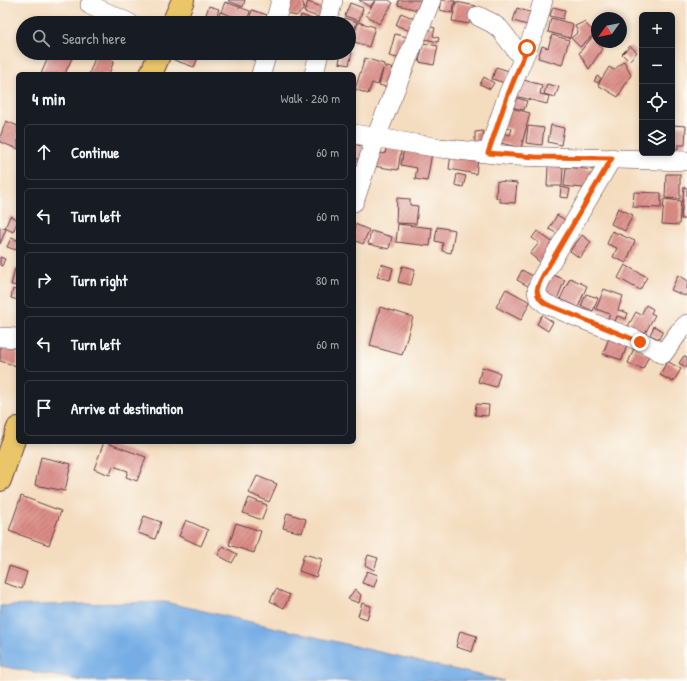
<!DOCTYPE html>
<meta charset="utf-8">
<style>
:root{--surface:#171b24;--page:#20242c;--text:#f1f3f6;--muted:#9ea1a6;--line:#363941}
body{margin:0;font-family:"Patrick Hand",sans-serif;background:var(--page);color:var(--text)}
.controls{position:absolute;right:12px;top:12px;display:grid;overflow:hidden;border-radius:6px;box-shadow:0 2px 6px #0003}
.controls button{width:36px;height:36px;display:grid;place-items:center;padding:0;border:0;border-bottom:1px solid var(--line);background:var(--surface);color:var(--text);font:20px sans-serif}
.compass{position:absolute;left:591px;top:12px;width:36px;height:36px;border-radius:50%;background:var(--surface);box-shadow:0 2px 6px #0003;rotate:237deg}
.stop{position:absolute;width:12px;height:12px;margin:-9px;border:3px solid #ea580c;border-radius:50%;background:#fff}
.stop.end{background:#ea580c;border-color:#fff;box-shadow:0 1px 4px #0008}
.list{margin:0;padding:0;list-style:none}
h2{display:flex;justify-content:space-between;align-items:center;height:52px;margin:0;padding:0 16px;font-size:17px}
h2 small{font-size:13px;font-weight:400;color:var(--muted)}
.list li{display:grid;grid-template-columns:26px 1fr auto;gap:12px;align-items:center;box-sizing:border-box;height:56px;margin:0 8px 8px;padding:0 8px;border:1px solid var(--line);border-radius:6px}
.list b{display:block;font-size:15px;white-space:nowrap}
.list em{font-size:13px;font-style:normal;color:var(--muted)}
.icon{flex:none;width:22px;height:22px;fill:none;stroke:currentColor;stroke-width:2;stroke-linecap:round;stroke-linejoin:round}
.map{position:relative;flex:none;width:687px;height:681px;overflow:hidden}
.search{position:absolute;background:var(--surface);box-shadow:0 2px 6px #0003;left:16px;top:16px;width:340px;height:44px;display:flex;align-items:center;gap:10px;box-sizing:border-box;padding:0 14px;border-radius:22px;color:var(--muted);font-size:15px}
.panel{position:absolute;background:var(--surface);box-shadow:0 2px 6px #0003;left:16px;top:72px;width:340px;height:372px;border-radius:6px}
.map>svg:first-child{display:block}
.water{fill:#76ade5;stroke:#606688}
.building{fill:url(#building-hatch)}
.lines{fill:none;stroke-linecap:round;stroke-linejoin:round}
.minor-casing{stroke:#643b41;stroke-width:20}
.highway-casing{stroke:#643b41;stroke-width:24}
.minor{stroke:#fff;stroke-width:19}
.highway{stroke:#ebc669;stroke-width:22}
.route{stroke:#ea580c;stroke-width:5}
</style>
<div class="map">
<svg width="687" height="681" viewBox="0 0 687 681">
<defs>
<pattern id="building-hatch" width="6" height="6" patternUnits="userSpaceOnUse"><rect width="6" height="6" fill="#dc8c86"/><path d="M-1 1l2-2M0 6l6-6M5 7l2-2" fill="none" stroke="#b4726e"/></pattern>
</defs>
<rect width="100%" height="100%" fill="#fdfcf7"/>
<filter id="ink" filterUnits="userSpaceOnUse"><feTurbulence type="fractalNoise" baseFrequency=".025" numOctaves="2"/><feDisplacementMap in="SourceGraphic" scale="8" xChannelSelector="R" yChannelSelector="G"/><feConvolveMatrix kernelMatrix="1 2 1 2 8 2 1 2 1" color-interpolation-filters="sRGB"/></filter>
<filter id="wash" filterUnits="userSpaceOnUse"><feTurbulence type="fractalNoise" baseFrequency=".012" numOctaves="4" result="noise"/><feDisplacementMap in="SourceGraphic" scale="16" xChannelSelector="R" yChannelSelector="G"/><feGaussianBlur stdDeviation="0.9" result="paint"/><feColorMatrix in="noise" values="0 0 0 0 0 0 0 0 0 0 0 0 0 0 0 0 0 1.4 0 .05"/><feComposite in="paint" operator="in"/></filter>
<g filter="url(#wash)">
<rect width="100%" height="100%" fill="#f4dcbe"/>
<path class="water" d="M165,602l339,79h-420l-84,-15v-60z"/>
<g id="blocks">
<path class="building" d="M229,0h16l-2,7 -15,-6z
M286,0h16l2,6 -1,4 -7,6 -4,-1 -4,-2 -3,-3z
M359,0h16l-5,7z
M376,0h13l4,3 -14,21 -13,-9z
M399,0h25l-3,11 -23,-6z
M442,0l13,1 -3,12 -12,-3z
M225,2l25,9 -3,10 -26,-9z
M308,2l20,7 -4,10 -20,-7z
M456,2l20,4 -2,11 -4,-1 -1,8 -17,-3z
M350,3l13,5 -4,13 -14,-5z
M209,6l10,3 -4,12 -10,-4z
M553,7l12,3 -2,9 -13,-3z
M517,8l18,6 -4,12 -18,-5z
M252,10l15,5 -3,8 -16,-1z
M220,12l6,2 -3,8 -6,-2z
M401,13l14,6 -5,12 -14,-6z
M301,15l21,8h-23z
M202,18l14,5h-16z
M344,18l13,4 -6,18 -2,-1v-16h-7z
M551,18l22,6 -3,14 -22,-6z
M358,22l17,5 -6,20 -17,-6z
M584,22l11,11 -15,14 -9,-9 7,-6 -3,-6z
M428,26l7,2 -2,8 6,2 -1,4 -13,-3z
M395,34l17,4 -6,22 -17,-4z
M552,35l17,5 -7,25 -24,-7 4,-12 6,2z
M593,36l9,13 -13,20 -10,-16z
M423,43l15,3 -4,19 -15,-3z
M630,46l7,6 -8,9 -7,-7z
M349,51l3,1 -3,13 -10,-2 2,-10h8z
M50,53h24l-9,21h-24z
M177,53h23l-6,14 -20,-7z
M240,53h17l-3,7 -15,-5z
M96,55l18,6 -5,13h-20z
M365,58l19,6v2l17,5 -6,18 -16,-4 4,-16 -5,16 -6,-2 -4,11 -13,-5z
M624,61l7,14 -13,22 -20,-12 11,-18 5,3z
M496,67l13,4 -4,12 -13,-4z
M597,76l4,2 -3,5 -4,-2z
M484,77l10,6 -4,6 -10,-5z
M520,79l22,6 -2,9 9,2 -2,8 -32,-8z
M547,84l12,3 -4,10 -11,-3z
M511,96l16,5 -3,9 -15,-4z
M507,107l23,6 -9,35 -24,-6 2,-10 11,3 2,-6 -10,-2z
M6,121l12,5v23l-18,-7v-5z
M551,125l13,3 -3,17 -13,-3z
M672,125l14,1 -1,19h-7v4h-6z
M528,126l16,2 -2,17 -16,-2z
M483,131l1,12 -9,1v-12z
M354,144l11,3 -3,13 -8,-2z
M386,148l15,2 -3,20 -25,-4 3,-14 9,2z
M404,148l28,5 -5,28 -12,-2 2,-11 -16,-3z
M451,154l27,5 -2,15 -27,-5z
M548,166l15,1 -1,19h-15z
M566,167l28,3 -2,19 -28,-3z
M457,174l9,2 -3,11 -8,-2z
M666,174h14v25l-15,-1z
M497,181l20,2 -2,20 -15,-1v-4h-4z
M561,187l9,2 -2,9 -8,-1z
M684,187l3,1v31h-6z
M634,192l27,1v15l-28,-1z
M397,198l13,1v6l8,1 -2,18 -20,-1z
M664,199l17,2 -2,24 -17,-1z
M618,208l15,7 -8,16 -14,-7z
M557,215l12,7 -8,14 -12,-7z
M10,216l8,4 -5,12 -8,-4z
M355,224l14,6 -6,14 -9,-4z
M398,224l34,4 -2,18 -34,-4z
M0,227l6,2 -6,15z
M437,227l18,3 -4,23 -9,-2 1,-8 -8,-2z
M371,231l21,6 -3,12 -21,-5z
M537,231l18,13 -14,19 -11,-9 9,-11 -7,-5z
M612,231l23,10 -9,22 -13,-6 4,-9 -10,-4z
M582,235l9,7 -11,16 -10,-7z
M11,238l7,2 -2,10 -9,-3z
M0,257l5,2 -3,7 -2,-1z
M381,264l12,4 -3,12 -13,-3z
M625,265l22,12 -7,13 -22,-12z
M402,266l13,3 -4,16 -13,-3z
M15,269h3v17l-7,-1z
M522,270l11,6 -5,10 -11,-6z
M551,274l14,6 -8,19 -14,-6z
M678,275l9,5v12l-2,4 -14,-6z
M570,278l17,8 -9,21 -18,-8z
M13,289l5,2v9l-7,-2z
M506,289l24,13 -9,18 -25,-13z
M604,289l19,7 -5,14 10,3 -2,6 -9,-3 -2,6 -7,-3 2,-5 -14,-5z
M586,294l12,4 -5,13 -12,-5z
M646,305l7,4 -2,4 4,2 -12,22 -16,-9 9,-16 5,3z
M380,307l33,10 -11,38 -32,-9z
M542,315l11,7 -5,9 -11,-7z
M654,326l9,5 -4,8 -9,-4z
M610,335l18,7 -6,18 -19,-6z
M0,341l18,6 -1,19 -17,-5z
M634,348l15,7 -6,14 -15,-6z
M684,356l3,2v10l-8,-5z
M667,361l14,8 -8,13 -13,-7z
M482,367l18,6 -4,14 -18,-5z
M476,404l13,1 -1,11 -13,-1z
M104,442l42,15 -9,24 -11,-4 2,-6 -15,-5 -3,9 -16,-6z
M41,457l30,7 -6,27 -30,-6z
M257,476l20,8 -8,18 -20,-9z
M21,496l40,15 -12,34 -40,-14z
M249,498l18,7 -5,15 -19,-7z
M287,513l19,6 -4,14 -19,-5z
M144,516l17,6 -6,17 -17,-6z
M186,520l22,10 -7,16 -22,-10z
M236,523l25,8 -7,22 -25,-8z
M223,546l14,8 -5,9 -14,-8z
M304,554l18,5 -6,18 -17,-6z
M368,555l10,3 -4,12 -9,-5z
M9,566l18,6 -5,17 -18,-6z
M367,571l11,4 -4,12 -12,-4z
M276,589l14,6 -6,13 -14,-7z
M355,589l6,6 -2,8 -11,-4z
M362,603l9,3 -4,13 -9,-3z
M460,631l17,5 -5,16 -16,-5z"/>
</g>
</g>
<g filter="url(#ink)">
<use href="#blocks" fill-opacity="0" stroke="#643b41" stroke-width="1"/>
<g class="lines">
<g class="minor-casing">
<path id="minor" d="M90,5l39,18
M478,16l14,7 8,6 23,30
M275,23l6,-23
M327,23l6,-23
M261,74l6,-21
M314,74l5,-21
M354,134l86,14 73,8 174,5
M488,153l19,-56 28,-67 8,-30
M612,158l-67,114c-7,13 -14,22 1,32 17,7 34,15 52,21 22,9 45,15 65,29l16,-22 8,-8
M354,202l22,-65 55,-137
M0,337l18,1"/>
</g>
<g class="highway-casing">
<path id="highway" d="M173,23l10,-23
M151,74l9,-21
M0,480l18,-52"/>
</g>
<use href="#minor" class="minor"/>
<use href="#highway" class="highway"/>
</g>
</g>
<g class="lines" filter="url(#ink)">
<path class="route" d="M527,48l-20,49 -19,56 47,4 77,1 -67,114c-7,13 -14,22 1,32l94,38"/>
</g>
</svg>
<div class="controls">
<button>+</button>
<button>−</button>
<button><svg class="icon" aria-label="locate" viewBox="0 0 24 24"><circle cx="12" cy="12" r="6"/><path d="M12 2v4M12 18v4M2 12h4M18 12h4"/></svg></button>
<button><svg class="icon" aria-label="layers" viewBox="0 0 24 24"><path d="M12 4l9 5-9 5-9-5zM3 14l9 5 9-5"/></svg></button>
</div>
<svg class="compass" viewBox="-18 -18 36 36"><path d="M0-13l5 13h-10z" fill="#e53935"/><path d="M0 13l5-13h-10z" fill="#9ea1a6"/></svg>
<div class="stop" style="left:527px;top:48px"></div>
<div class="stop end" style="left:640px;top:342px"></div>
<div class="search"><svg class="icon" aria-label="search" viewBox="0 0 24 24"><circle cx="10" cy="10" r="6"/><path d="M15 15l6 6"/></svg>Search here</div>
<section class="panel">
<h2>4 min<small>Walk · 260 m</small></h2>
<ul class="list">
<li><svg class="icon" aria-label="ahead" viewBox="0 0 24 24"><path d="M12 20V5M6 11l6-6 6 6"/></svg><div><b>Continue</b></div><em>60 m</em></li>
<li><svg class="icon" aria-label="left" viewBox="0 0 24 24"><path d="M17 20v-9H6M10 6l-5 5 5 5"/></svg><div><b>Turn left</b></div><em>60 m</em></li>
<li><svg class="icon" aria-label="right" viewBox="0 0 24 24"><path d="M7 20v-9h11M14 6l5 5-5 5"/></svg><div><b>Turn right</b></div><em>80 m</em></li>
<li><svg class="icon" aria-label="left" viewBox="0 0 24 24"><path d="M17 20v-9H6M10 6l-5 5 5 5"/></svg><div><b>Turn left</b></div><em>60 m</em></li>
<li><svg class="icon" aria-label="arrive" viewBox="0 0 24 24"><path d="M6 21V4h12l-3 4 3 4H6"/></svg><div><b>Arrive at destination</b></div></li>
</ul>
</section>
</div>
